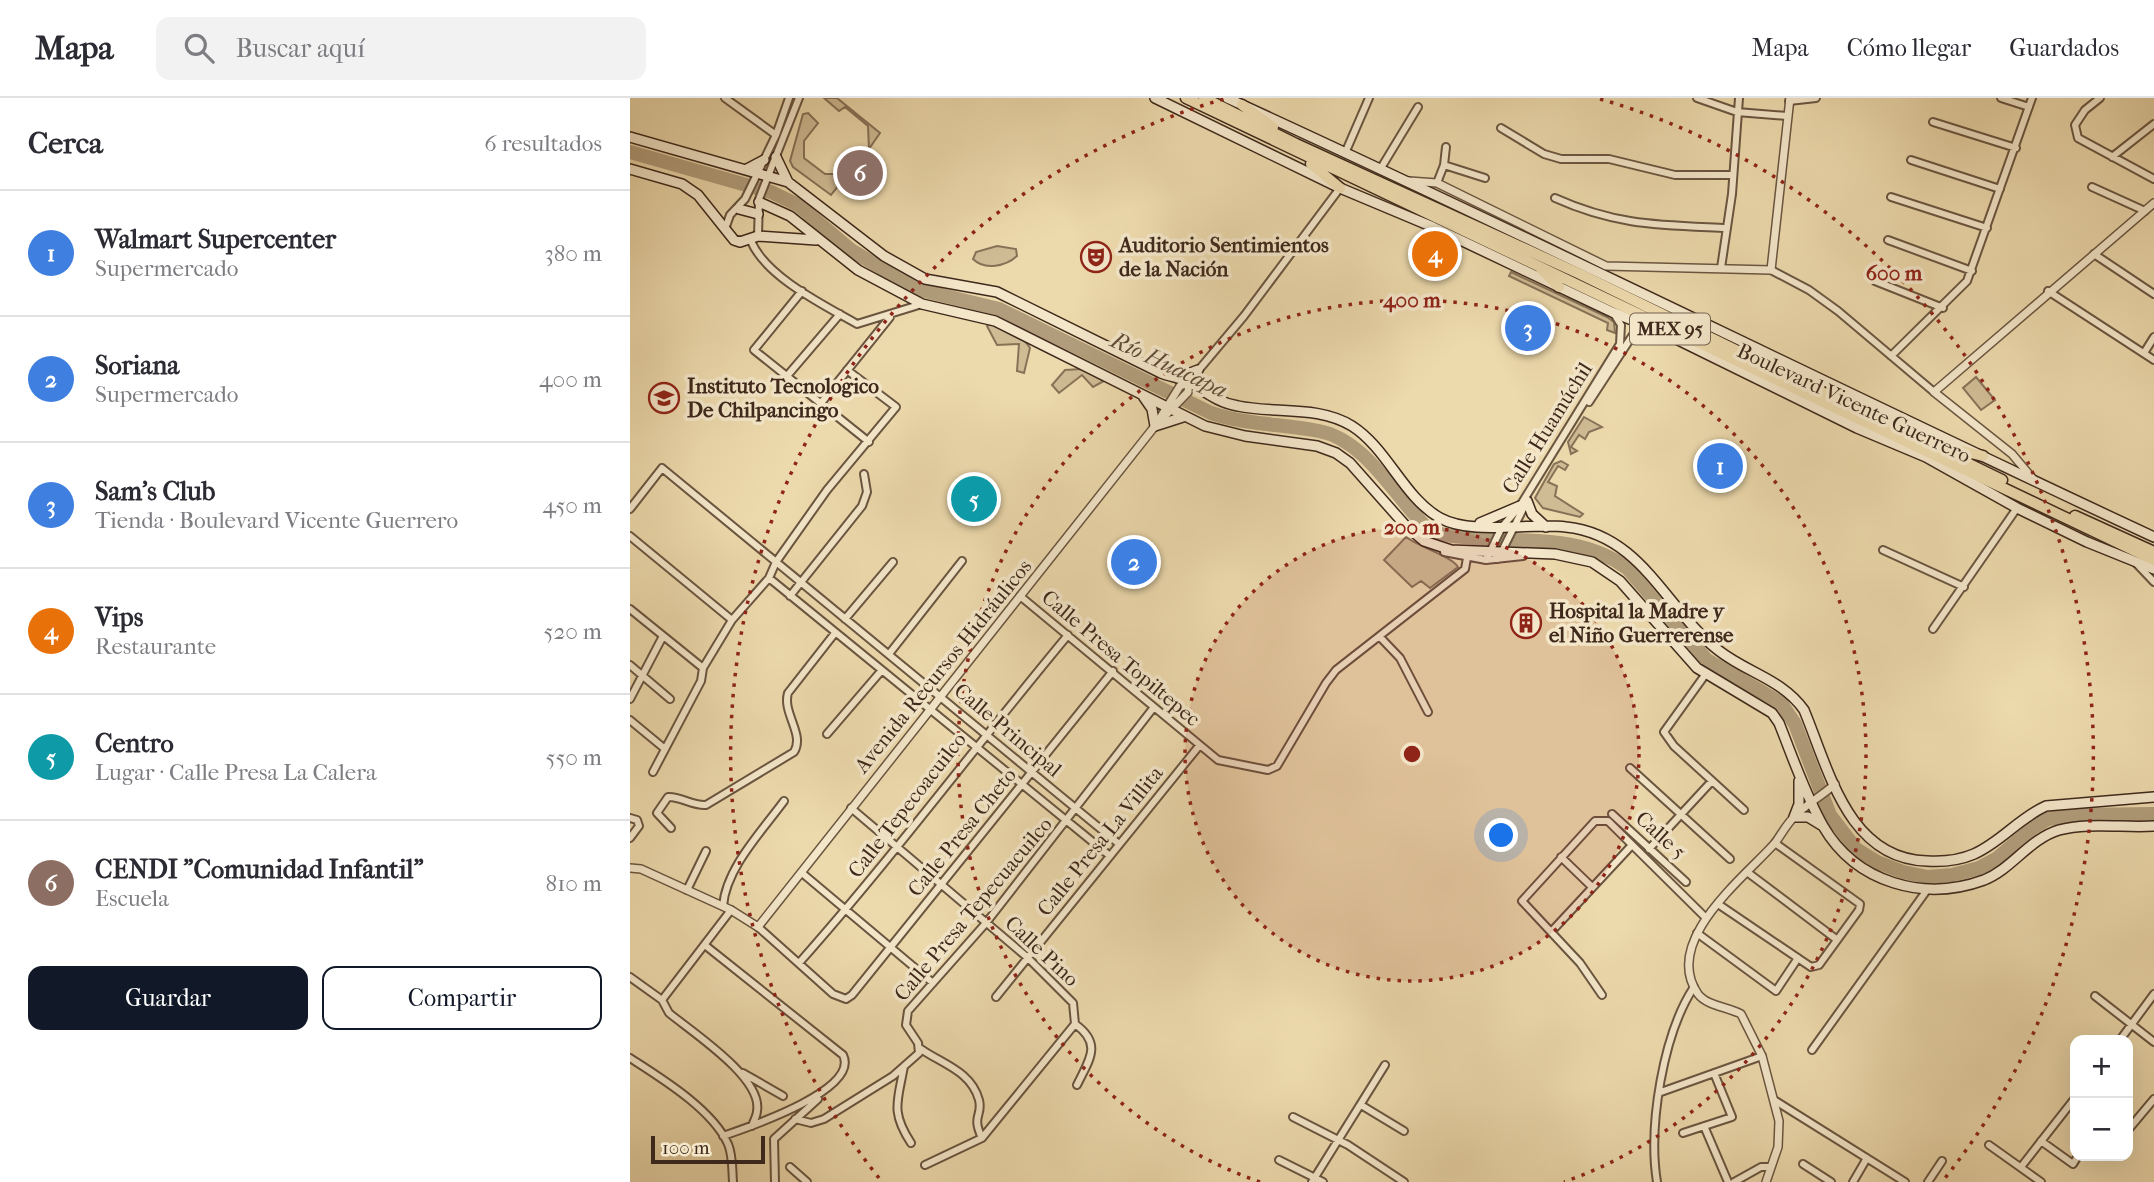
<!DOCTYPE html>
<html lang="es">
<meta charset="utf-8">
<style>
:root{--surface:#fff;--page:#f2f2f3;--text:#2b2b33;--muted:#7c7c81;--line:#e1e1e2;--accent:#111827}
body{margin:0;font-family:"IM FELL French Canon",serif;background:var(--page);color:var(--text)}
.controls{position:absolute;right:21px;bottom:21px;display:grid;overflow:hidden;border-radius:14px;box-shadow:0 7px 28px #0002}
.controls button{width:63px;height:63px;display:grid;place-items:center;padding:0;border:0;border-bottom:2px solid var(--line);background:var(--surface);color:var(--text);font:35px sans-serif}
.scale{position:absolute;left:21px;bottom:18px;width:114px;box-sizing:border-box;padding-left:7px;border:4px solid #3f291c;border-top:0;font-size:19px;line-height:24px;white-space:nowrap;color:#3f291c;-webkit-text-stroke:5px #f3e6c9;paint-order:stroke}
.you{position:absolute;left:872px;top:738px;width:24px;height:24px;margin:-18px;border:5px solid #fff;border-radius:50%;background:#1a73e8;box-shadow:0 0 0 10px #1a73e833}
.badge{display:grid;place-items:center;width:46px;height:46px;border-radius:50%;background:var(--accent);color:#fff;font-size:23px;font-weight:700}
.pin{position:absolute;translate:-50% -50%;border:4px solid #fff;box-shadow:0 2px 7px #0006}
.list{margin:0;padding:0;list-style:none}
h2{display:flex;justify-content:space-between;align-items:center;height:91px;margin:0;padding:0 28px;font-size:30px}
h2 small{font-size:23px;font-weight:400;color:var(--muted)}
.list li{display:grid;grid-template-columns:46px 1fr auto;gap:21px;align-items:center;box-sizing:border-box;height:126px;padding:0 28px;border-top:2px solid var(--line)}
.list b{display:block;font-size:26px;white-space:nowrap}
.list p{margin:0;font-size:23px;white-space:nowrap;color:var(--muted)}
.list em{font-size:23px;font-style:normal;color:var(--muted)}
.actions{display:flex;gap:14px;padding:21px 28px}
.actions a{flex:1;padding:16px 0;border:2px solid var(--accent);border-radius:14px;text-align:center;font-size:24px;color:var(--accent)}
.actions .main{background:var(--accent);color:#fff}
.icon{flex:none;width:38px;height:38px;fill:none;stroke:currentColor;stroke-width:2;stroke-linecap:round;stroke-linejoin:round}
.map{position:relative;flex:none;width:1524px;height:1084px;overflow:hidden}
header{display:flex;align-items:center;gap:42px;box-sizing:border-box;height:98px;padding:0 35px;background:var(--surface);border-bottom:2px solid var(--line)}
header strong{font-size:33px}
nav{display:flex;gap:38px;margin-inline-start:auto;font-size:24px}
.search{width:490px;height:63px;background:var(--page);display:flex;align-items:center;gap:18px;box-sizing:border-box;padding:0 24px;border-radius:14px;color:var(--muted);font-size:26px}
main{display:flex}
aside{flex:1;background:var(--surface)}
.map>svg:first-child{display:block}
.green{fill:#cfbb94;stroke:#877258;stroke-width:2}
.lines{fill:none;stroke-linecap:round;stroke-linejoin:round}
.river{stroke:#b19d7b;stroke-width:14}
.minor-casing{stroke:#6a5540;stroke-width:10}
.tertiary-casing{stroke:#6a5540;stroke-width:10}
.secondary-casing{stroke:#3f291c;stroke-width:12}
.trunk-casing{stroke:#3f291c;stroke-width:13}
.minor{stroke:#f3e6c9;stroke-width:6}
.tertiary{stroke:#f3e6c9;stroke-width:7}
.secondary{stroke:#f3e6c9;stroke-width:9}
.trunk{stroke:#ecd9ac;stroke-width:10}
.ring{fill:none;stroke:#8f2418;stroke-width:3.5;stroke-dasharray:3.5 7}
.labels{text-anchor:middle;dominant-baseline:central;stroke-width:7;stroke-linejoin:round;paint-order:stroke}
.shield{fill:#f3e6c9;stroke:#756250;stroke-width:2}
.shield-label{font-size:19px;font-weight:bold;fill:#3f291c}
.poi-label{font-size:21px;font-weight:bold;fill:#3f291c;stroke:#f3e6c9;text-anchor:start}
.street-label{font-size:21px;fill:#3f291c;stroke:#f3e6c9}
.water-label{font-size:23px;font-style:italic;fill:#614c38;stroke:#f3e6c9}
.centre{fill:#8f2418;stroke:#f3e6c9;stroke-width:3.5}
.ring-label{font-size:21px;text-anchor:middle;font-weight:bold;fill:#8f2418;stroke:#f3e6c9;stroke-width:7;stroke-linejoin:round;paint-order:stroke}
</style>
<header>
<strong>Mapa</strong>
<div class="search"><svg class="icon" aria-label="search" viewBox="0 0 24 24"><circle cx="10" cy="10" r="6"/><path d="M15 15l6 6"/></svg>Buscar aquí</div>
<nav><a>Mapa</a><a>Cómo llegar</a><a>Guardados</a></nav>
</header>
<main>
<aside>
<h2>Cerca<small>6 resultados</small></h2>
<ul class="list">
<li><span class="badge" style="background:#3f7fe0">1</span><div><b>Walmart Supercenter</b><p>Supermercado</p></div><em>380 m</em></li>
<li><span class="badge" style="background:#3f7fe0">2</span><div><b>Soriana</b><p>Supermercado</p></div><em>400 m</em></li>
<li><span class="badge" style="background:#3f7fe0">3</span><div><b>Sam's Club</b><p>Tienda · Boulevard Vicente Guerrero</p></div><em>450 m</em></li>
<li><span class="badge" style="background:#e8710a">4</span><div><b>Vips</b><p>Restaurante</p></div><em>520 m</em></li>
<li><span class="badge" style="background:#0f9aa8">5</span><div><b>Centro</b><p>Lugar · Calle Presa La Calera</p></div><em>550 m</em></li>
<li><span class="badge" style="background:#8d6e63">6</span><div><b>CENDI &quot;Comunidad Infantil&quot;</b><p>Escuela</p></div><em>810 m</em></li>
</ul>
<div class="actions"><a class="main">Guardar</a><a>Compartir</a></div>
</aside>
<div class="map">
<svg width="1524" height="1084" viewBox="0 0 1524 1084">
<rect width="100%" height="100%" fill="#ecd9ac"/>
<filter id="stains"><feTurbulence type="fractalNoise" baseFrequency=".00286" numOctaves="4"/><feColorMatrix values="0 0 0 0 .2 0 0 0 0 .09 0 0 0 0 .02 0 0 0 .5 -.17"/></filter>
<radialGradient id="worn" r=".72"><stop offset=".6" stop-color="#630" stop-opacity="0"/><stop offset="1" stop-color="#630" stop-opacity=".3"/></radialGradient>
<path class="green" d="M194,0h13l43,35 -11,16 -1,-23 -23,-19 -6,4z
M178,15l10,10 -14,18v17l21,16h23l-17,21 -38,-28 -3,-6 13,-47z
M367,148l19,3 1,7c-11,10 -32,15 -44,3l3,-7z
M881,174l96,45 7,5 1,11 -8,-3 1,-7 -99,-47z
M360,226c15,6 32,10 40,24l-6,25 -7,-2 2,-27 -22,1 -10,-19z
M452,271l22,12 -11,6 -11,-12 -23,18 -7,-8 13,-15z
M1346,279l19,23 -14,10 -18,-22z
M954,319l18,10 -13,5 -4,7 -6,-4 -8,12 6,4 -6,3 -3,-12z
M931,363l7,4 -3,5 -7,-4 -10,16 9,4 -2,10 28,18 -3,3 -37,-9 -8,-10 19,-34z
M776,439c13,10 47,20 52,30l-28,21 -9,-7 -9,6 -28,-27z"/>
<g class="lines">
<path class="river" d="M0,54l141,40 27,13 53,45 66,39 82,20 212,104c36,12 72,11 108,18 47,9 76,66 108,97l14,6c63,13 131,-6 186,34l80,92 74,43 14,21 35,91 26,34 21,13 26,10 25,5 24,-2 27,-7 17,-9 38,-32 14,-8 24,-4 82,-1"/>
<g class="minor-casing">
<path id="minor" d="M95,0l51,37
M1067,0l40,14 50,4
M1371,0l28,9
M1470,0l-15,12 -10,15 3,13 76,41
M1159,3l27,-3
M1303,24l83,26
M871,30l43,26 17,5h48l66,16h58
M716,53l23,-53
M1482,59l42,-33
M1281,62l89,29
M814,67l41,13
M751,70l37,-61
M807,85l7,-18 2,-18
M1462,89l53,24
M1261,99l96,31
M925,100c62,28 106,27 172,30
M95,131l5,-14 15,-16 31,-64 13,-37
M128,138l1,-37 40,-101
M1258,142l84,31
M121,143c15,36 73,64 106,83l65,-20
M1464,156l60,40
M1091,170l11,-74 7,-96
M1141,172l38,20 29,21 96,81
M1245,183l68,27
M172,193l-48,59 115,92
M1418,193l106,69
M1514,255l10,-16
M1261,258l76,-75 65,-183
M567,274l47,-56 96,-128
M157,278l53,-62
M959,304l51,-78
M191,305l69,-86
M0,411l32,-41 457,376
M0,438l102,84
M1253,452l81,37
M814,454l42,8 37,-4
M868,461l28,-56
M856,462l16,-33 18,-21 100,-162 1,-19 -7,-11
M1504,463l20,21
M139,480l341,278
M160,498l72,-90 5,-14 -3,-18
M390,498l198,164 50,10 9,-4 49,-83 10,-13 129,-101 2,-11
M0,511l73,59
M215,521l48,-57
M1303,531l84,-121
M750,539l20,21 28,54
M259,556l73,-93
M0,567l40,34
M1075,577l-41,57 10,14 70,64
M0,601l33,-63
M0,622l35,29
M197,636l55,-64
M1000,670l100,91
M23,674l48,-91 2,-13 29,-48 37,-42 7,-16 51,-72 69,-83 -49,-37
M221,710l177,150 45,45 2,21 -93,114 -57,27
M982,716l74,68
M0,720l7,2 2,6 -9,12
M41,730l-14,-15 11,-16c12,-1 24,9 38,8l88,-53c11,-18 -12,-39 -6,-59l47,-60
M1019,751l62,-67
M931,759l30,29
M1117,774l89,67
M172,775l131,110
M57,792l19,-39
M1088,806l93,63 8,-2 40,-55 1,-6 -85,-61
M93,808c3,-38 39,-75 61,-105
M128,829l75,67 13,5 6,-4 261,-324
M921,834l81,-87
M1067,835l79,58 22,-33
M76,848l137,109c17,35 -94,72 -120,81
M169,865c94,-106 179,-220 269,-328
M0,879l32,23 7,13c23,19 94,65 88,98 0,5 -4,11 -5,15
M972,897l-22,-32 -58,-62 73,-80h13l98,97
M1465,898l59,46
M366,899l203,-251
M32,902l69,-90
M445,926c28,20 14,36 2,61
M1490,942l34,-46
M291,951c21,15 50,22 58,51 4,16 -8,15 3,38
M1182,952l115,-160
M0,960c31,20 82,51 98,86 5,12 4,25 5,38
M274,968c-6,35 -14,45 7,77
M113,975l40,23
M1031,994l101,-36
M1144,1002l131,82
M731,1007l43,26
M663,1019l55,28 56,37
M165,1021l16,4 13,-4 69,-43 26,-23 -1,-10 -12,-18 2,-14 78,-88 168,-216
M1074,1028l24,56
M1498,1032l26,-31
M1053,1035l49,-16 -18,-44
M1411,1043l32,23 5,-8
M1359,1047l52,37
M649,1062l44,22
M1173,1066l28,18
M160,1069l17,15
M1391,1069l54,-69
M145,1084l-1,-43 44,-40
M682,1084l73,-117
M1027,1084c-9,-56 6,-148 37,-195
M1104,1084l27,-15h9
M1223,1084l14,-24
M1298,1084l14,-21"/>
</g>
<g class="tertiary-casing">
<path id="tertiary" d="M779,83l28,2 169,83 165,4 19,-172
M528,325l30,-31 1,-10
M1403,381l-21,-25 -78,-62 220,-189
M0,770l11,1 90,41 27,17 397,-501 25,-40 9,-4
M1136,1084l12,-35 1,-26 -17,-65 -21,-42c-13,-7 -34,-8 -43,-20 -37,-53 46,-116 77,-151 6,-8 11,-18 19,-26 12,-13 28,-21 41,-33"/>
</g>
<g class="secondary-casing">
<path id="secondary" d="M525,0l185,90 93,39 179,85 50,20 195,96 69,29 91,51 70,34 67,27
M597,0c311,142 617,295 927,439
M0,39l158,45 96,74 41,23 72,13 164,81c10,4 22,5 30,10 16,10 28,20 47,23 37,8 80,-1 114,20 36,23 51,71 88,92 33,18 90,4 126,9 76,8 99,81 152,123 29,23 64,29 86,60 25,60 44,149 123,151 16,1 33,-1 47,-7 27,-12 45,-36 72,-48l108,-9
M146,59l12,25
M0,71l52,15 16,11 36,45 6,2 18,-6 58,4
M117,71l17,-9
M129,104l31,14 68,54 64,34 73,17 210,105 40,10 72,10 19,7 14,10 55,62 19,16 27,9 104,4 37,8 28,19 77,87 75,45 7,10c14,35 26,71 44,103 33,57 101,76 161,54 28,-11 45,-41 75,-50 29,-8 65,-2 95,-4
M109,111l19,5
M547,280l21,-8
M513,298l9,13 3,17 28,-9
M897,403l5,13 14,13
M850,425l40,-17
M1164,719l5,-13v-23
M1164,719h14l13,8"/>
</g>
<g class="trunk-casing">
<path id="trunk" d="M556,0l968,462
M574,0l92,46 284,130 422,206
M612,7l31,22
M681,66l29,24
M911,171l18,18
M1316,349l37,9
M1445,418l79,36"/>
</g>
<use href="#minor" class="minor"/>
<use href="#tertiary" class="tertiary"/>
<use href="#secondary" class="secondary"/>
<use href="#trunk" class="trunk"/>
</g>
<circle cx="782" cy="656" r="227" fill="#8f2418" fill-opacity=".12"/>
<g class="ring">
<circle cx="782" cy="656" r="227"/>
<path d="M630 1084A454 454 0 1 1 934 1084"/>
<path d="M249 1080A681 681 0 0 1 594 1M970 1A681 681 0 0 1 1315 1080"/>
</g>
<defs>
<g id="theatre-ring" transform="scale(1.575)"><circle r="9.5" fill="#f3e6c9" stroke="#8f2418" stroke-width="1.5"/><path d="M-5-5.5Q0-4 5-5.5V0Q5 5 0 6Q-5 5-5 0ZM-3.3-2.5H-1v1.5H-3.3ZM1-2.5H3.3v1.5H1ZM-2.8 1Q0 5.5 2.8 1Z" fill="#8f2418"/></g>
<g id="university-ring" transform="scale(1.575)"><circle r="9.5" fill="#f3e6c9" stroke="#8f2418" stroke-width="1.5"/><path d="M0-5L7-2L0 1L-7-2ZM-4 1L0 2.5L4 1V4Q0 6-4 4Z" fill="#8f2418"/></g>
<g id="building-ring" transform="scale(1.575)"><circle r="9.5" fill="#f3e6c9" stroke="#8f2418" stroke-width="1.5"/><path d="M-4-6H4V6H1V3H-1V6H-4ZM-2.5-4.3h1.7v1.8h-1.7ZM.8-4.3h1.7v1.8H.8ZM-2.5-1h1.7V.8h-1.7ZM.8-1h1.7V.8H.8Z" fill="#8f2418"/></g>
</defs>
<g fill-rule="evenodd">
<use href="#theatre-ring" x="466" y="159"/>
<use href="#university-ring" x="34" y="300"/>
<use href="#building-ring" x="896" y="525"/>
</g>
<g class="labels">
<rect class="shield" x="1000" y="215.5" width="80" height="31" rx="5"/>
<g class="shield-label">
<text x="1040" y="231">MEX 95</text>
</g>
<g class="poi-label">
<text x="489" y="147">Auditorio Sentimientos<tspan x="489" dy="24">de la Nación</tspan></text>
<text x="57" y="288">Instituto Tecnologico<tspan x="57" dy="24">De Chilpancingo</tspan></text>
<text x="919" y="513">Hospital la Madre y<tspan x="919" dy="24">el Niño Guerrerense</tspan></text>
</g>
<g class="street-label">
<text transform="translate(1224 305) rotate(25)">Boulevard Vicente Guerrero</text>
<text transform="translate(917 330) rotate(-58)">Calle Huamúchil</text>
<text transform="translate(491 560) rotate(40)">Calle Presa Topiltepec</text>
<text transform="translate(313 568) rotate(-51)">Avenida Recursos Hidráulicos</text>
<text transform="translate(378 632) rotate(40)">Calle Principal</text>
<text transform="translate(277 707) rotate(-52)">Calle Tepecoacuilco</text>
<text transform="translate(332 734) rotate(-51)">Calle Presa Cheto</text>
<text transform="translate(1031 737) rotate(42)">Calle 5</text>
<text transform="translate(470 743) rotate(-51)">Calle Presa La Villita</text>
<text transform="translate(343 811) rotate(-50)">Calle Presa Tepecuacuilco</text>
<text transform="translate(412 853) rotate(43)">Calle Pino</text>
</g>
<g class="water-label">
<text transform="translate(539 267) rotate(25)">Río Huacapa</text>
</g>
</g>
<circle cx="782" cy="656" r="10" class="centre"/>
<g class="ring-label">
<text x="1264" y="182">600 m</text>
<text x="782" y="209">400 m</text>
<text x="782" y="436">200 m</text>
</g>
<rect width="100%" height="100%" filter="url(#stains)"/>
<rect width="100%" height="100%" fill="url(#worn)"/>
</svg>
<div class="controls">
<button>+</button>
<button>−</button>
</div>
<div class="scale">100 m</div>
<div class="you"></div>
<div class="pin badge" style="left:1090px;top:368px;background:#3f7fe0">1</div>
<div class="pin badge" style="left:504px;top:464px;background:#3f7fe0">2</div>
<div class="pin badge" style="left:898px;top:230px;background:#3f7fe0">3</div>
<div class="pin badge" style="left:805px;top:156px;background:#e8710a">4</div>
<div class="pin badge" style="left:344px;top:401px;background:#0f9aa8">5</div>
<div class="pin badge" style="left:230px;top:75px;background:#8d6e63">6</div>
</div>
</main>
